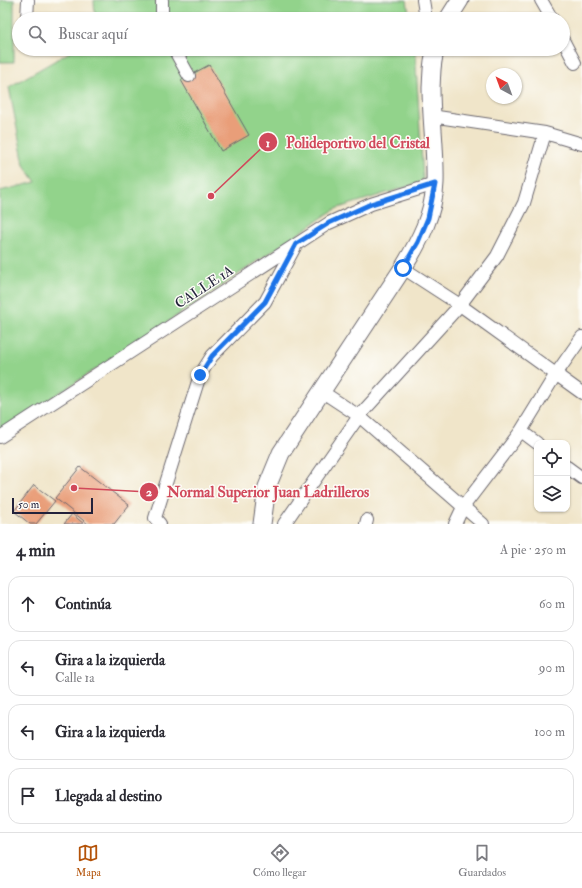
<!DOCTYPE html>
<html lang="es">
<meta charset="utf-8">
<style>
:root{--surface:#fff;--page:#f2f2f3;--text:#2b2b33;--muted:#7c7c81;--line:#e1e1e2;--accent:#b45309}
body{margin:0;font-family:"IM FELL Double Pica",serif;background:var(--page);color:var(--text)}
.controls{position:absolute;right:12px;bottom:12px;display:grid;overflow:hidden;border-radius:8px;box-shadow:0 1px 3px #0004}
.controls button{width:36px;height:36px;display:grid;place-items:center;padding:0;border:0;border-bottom:1px solid var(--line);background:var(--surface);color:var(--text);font:20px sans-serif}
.compass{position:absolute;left:486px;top:68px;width:36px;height:36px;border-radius:50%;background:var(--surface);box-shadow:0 1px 3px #0004;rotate:319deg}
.scale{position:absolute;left:12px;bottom:10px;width:81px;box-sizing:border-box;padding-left:4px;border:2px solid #22223b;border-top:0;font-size:11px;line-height:14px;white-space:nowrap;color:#22223b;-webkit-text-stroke:3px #fdfcf7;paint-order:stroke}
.stop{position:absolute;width:12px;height:12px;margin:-9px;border:3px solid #1a73e8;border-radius:50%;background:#fff}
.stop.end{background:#1a73e8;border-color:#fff;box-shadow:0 1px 4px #0008}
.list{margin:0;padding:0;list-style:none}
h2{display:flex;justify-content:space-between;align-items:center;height:52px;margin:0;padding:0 16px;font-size:17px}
h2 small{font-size:13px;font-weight:400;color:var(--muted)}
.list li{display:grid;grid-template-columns:26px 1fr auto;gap:12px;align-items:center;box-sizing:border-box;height:56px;margin:0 8px 8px;padding:0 8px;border:1px solid var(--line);border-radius:12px}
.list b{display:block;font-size:15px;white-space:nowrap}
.list p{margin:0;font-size:13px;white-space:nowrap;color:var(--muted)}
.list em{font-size:13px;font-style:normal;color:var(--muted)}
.icon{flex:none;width:22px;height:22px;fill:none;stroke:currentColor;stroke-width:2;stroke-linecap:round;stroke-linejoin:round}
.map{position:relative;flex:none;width:582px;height:524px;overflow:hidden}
.search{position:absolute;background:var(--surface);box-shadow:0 1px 3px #0004;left:12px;right:12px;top:12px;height:44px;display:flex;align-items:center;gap:10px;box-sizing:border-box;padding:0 14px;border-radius:22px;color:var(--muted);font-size:15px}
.sheet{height:308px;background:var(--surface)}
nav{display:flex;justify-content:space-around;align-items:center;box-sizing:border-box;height:56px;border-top:1px solid var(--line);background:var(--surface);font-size:11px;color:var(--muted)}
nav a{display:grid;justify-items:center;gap:2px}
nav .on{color:var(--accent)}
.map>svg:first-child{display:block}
.green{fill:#92d38b;stroke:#5a7a63}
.building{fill:#e99e79}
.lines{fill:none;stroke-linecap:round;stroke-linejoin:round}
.street-casing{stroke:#6a666d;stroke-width:14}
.secondary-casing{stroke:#6a666d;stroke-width:19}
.street{stroke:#fff;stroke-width:12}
.secondary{stroke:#fff;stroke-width:17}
.route{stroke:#1a73e8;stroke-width:5}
.labels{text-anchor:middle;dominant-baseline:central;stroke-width:3;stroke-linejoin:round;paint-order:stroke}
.street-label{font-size:14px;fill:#22223b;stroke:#fdfcf7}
.leader{fill:none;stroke:#d1495b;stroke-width:1.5}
.callout-dot{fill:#d1495b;stroke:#fdfcf7;stroke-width:1.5}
.mark-label{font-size:12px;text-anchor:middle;font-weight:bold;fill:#fff}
.callout-label{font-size:15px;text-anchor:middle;font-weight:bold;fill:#d1495b;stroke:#fdfcf7;stroke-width:3;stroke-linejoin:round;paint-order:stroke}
</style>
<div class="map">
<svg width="582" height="524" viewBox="0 0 582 524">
<rect width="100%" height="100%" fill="#fdfcf7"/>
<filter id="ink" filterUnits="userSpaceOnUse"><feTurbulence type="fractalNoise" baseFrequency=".025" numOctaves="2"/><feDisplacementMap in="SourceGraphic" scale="8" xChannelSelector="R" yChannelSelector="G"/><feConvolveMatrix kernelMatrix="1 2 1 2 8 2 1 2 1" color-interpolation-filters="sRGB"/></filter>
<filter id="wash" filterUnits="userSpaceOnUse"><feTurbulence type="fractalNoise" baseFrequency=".012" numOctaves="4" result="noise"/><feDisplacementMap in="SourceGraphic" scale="16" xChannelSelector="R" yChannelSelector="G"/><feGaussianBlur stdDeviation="0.9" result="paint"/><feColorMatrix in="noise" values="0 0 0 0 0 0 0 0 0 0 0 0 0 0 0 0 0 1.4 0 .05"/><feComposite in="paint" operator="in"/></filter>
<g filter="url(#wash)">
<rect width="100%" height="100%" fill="#f0e5c9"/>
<path class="green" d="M0,0h14v62h-14z
M94,0h313l3,19h-315z
M75,49h340l8,130 -4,4 -84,26 -200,135 -135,87v-240l36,-9 -12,-17 -15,-78z"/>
<g id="blocks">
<path class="building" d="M209,65l40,70 -28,16 -40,-71z
M80,467l49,38 -15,19h-26l-33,-26z
M34,485l21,16 -19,23h-6l-16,-13z
M72,514l12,10h-20z"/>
</g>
</g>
<g filter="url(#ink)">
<use href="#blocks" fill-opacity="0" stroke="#6a666d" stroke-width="1"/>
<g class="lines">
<g class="street-casing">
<path id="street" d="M423,0l3,19
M541,0l11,19
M27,19l1,-19
M162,19v-19
M563,40l12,23
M174,49l15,27
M431,116l114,17 37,11
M403,268l57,37 122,88
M321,391l38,25 124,108
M521,431l16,12
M0,437l329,-214 42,-19 64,-20
M567,467l15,11
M160,524l-5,-6 45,-143 12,-19 53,-54 31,-57
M284,524l75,-108 101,-111 37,-49 27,-53 21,-70
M366,524l1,-4
M455,524l8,-17 58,-76 35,-57 26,-37"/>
</g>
<g class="secondary-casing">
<path id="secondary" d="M448,19l12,-19
M262,524l5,-37 14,-34 122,-185c16,-26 31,-54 32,-85 1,-32 -4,-63 -4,-95 1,-14 0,-26 5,-39"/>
</g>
<use href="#street" class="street"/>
<use href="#secondary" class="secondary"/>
</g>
</g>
<g class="lines" filter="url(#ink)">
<path class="route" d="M200,375l12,-19 53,-54 31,-58 33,-21 42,-19 64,-20 -7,34 -10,24 -15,26"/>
</g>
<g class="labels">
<g class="street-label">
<text transform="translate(204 287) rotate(-33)">CALLE 1A</text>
</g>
</g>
<path class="leader" d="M211 196L268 142M74 488L149 492"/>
<g class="callout-dot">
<circle cx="211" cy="196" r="4"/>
<circle cx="74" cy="488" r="4"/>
<circle cx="268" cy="142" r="10"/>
<circle cx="149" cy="492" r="10"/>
</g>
<g class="mark-label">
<text x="268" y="147">1</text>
<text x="149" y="496">2</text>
</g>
<g class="callout-label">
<text x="358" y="148">Polideportivo del Cristal</text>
<text x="268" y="497">Normal Superior Juan Ladrilleros</text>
</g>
</svg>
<div class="controls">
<button><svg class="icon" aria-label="locate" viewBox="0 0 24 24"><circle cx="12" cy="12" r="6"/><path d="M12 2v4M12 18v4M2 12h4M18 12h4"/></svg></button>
<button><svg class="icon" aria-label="layers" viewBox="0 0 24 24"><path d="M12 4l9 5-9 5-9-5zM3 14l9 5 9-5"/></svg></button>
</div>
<svg class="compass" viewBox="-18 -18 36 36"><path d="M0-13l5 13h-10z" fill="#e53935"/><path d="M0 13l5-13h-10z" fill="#7c7c81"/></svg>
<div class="scale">50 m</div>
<div class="stop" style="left:403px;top:268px"></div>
<div class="stop end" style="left:200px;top:375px"></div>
<div class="search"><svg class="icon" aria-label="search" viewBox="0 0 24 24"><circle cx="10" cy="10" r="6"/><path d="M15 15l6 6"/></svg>Buscar aquí</div>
</div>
<section class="sheet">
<h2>4 min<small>A pie · 250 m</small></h2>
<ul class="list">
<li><svg class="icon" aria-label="ahead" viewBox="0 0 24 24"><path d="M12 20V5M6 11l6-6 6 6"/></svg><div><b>Continúa</b></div><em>60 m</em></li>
<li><svg class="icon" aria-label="left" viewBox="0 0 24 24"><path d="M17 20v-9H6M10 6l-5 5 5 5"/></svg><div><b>Gira a la izquierda</b><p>Calle 1a</p></div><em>90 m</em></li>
<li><svg class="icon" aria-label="left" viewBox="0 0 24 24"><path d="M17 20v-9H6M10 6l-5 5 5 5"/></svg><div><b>Gira a la izquierda</b></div><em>100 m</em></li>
<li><svg class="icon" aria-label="arrive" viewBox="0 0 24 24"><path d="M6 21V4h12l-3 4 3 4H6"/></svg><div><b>Llegada al destino</b></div></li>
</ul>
</section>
<nav>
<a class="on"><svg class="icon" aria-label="map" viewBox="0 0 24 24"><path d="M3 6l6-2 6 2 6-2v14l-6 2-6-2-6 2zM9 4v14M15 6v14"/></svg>Mapa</a>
<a><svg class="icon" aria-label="directions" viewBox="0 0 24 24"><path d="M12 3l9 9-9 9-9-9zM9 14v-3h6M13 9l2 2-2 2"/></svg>Cómo llegar</a>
<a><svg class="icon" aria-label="saved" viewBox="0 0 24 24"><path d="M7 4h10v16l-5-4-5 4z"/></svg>Guardados</a>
</nav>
